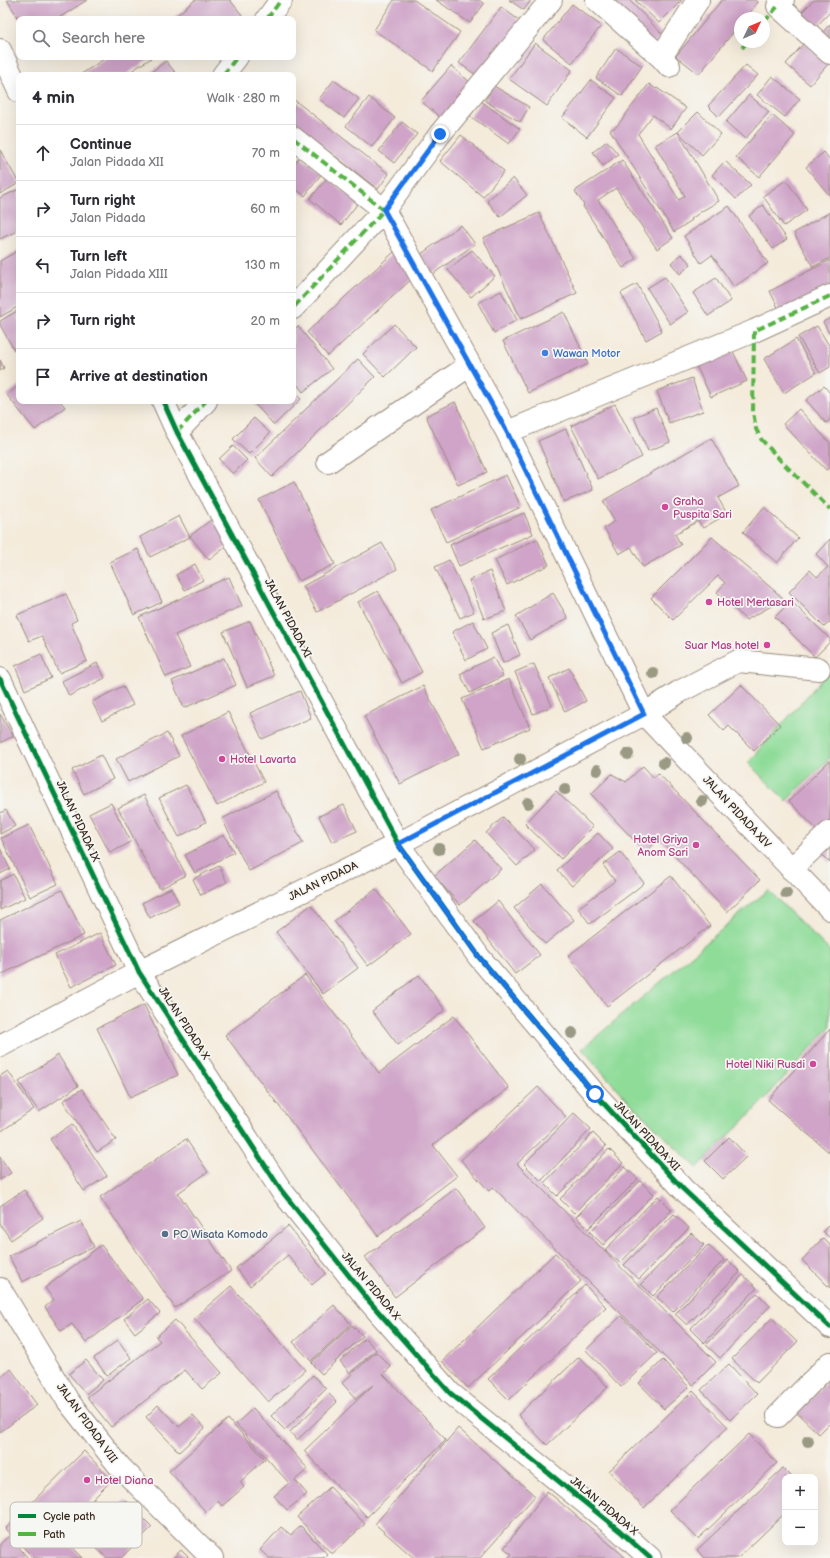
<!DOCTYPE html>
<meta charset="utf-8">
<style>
:root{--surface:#fff;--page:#f2f2f3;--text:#2b2b33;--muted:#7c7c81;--line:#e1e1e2}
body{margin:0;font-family:"Balsamiq Sans",sans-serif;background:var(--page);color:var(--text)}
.controls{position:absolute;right:12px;bottom:12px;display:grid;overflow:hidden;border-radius:8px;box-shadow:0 4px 16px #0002}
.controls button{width:36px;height:36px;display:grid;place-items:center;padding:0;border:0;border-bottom:1px solid var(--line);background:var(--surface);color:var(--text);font:20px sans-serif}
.compass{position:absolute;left:734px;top:12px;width:36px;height:36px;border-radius:50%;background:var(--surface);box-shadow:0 4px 16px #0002;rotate:46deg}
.stop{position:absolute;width:12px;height:12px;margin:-9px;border:3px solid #1a73e8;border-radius:50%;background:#fff}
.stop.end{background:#1a73e8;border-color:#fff;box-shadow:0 1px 4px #0008}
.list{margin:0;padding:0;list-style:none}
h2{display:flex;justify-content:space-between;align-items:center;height:52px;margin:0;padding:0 16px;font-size:17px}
h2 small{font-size:13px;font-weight:400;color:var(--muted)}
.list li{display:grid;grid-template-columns:26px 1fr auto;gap:12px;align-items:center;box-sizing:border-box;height:56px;padding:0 16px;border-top:1px solid var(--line)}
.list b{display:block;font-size:15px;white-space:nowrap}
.list p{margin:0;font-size:13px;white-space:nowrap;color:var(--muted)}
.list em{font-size:13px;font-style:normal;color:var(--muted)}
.icon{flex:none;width:22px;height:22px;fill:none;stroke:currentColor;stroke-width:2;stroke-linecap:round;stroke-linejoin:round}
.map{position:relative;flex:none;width:830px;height:1558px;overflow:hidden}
.search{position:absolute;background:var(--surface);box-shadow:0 4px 16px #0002;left:16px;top:16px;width:280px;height:44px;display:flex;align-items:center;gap:10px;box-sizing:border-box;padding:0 14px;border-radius:8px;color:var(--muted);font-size:15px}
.panel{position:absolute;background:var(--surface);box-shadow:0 4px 16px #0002;left:16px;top:72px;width:280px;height:332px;border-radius:8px}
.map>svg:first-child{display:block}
.green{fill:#8fdc99;stroke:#65835c}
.building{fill:#cfa4c8}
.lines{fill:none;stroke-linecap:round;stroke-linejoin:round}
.minor-casing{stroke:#988a7c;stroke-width:24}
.minor{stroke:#fff;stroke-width:22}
.quiet{stroke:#57b245;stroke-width:4;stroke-dasharray:8 4;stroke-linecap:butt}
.cycleway-casing{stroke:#f6f6f2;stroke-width:8}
.cycleway{stroke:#00873e;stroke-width:5}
.tree{fill:#9a9984}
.route{stroke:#1a73e8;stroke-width:5}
.shop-dot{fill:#3f7fe0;stroke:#f6f6f2;stroke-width:1.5}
.hotel-dot{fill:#d1479c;stroke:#f6f6f2;stroke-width:1.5}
.service-dot{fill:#5c6f8a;stroke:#f6f6f2;stroke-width:1.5}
.labels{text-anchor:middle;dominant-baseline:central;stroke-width:3.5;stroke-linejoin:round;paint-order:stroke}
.shop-label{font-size:11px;fill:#366cbe;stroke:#f6f6f2;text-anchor:start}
.hotel-label{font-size:11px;fill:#b23c85;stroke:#f6f6f2;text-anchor:start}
.street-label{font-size:11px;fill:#3b2a1e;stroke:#f6f6f2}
.service-label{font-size:11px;fill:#4e5e75;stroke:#f6f6f2;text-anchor:start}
.key{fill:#f6f6f2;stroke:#beb9b2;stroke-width:1}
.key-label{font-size:11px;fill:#3b2a1e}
</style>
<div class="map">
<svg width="830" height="1558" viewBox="0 0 830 1558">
<rect width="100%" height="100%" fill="#f6f6f2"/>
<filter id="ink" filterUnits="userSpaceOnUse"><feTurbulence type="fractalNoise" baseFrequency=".025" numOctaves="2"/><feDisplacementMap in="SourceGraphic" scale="8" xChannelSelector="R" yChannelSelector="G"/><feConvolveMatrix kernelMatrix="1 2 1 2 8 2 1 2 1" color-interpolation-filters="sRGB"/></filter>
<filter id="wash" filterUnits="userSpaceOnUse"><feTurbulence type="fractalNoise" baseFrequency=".012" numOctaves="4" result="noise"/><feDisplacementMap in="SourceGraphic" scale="16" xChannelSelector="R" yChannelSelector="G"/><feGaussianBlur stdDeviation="0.9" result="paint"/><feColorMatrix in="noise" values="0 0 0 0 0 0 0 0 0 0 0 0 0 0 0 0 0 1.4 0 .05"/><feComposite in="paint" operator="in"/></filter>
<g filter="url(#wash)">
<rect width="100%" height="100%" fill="#f4ebdb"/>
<path class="green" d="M830,670v88l-44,43 -38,-38z
M768,890l62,61v76l-67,74 -66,67 -72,-70 -43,-49z"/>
<g id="blocks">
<path class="building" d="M7,0h80l-30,19h-38z
M195,0h35l12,15 -4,4h-66z
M394,0h20l46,32 -27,39 -59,-41z
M436,0h43l5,4 -14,19z
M509,0h22l-7,10z
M602,0h27l34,35 -12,12z
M635,0h47l-23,23z
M722,0h34l2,2 -13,16h-5v6l-41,50 -23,-18z
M814,0h16v12l-16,17 -15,-14z
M572,4l29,22 -29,37 -29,-23z
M501,7l19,14 -41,56 -20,-14z
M830,24v17l-8,-8z
M535,43l37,27 -25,36 -38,-27z
M804,43l24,21 -18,21 -24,-21z
M616,48l26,18 -20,30 -26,-18z
M107,57h46l-28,18h-45z
M166,61l11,14h-30z
M746,65l12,10 -39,42 -11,-11z
M451,66l20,17 -29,36 -21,-18z
M772,76l28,23 -15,18 -28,-22z
M334,80l25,19 -15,19 -25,-19z
M591,80l25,18 -29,39 -25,-19z
M649,84l7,5 1,-1 29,20 -15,21 -18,-14 -15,19 41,66 6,-4 -30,-51 23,-13 41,69 -17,10 -11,8 1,1 -18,12 -64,-102 7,-4z
M494,86l35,21 -9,15 -35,-21z
M749,95l20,17 -24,27 -19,-17z
M369,97l26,21 -23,29 -26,-21z
M293,99l96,75 -11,15 -85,-65z
M481,101l39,28 -11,15 -39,-28z
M698,112l23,22 -19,21 -24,-23z
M772,115l23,20 -36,42 -23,-20z
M402,122l15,12 -23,29 -15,-12z
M461,135l43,36 -21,26 -43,-36z
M607,141l11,13 -15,12 -10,-14z
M0,150l19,33 -19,11z
M824,152l6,8v36l-24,-29z
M300,157l22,16 -17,23 -12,-9v-21z
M622,160l51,78 -16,11 -41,-61 -18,12 38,59 -13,9 -40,-62 1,-1 -9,-14z
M725,161l26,24 -15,14 -24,-24z
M327,178l31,25 -17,22 -31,-26z
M513,178l14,17 -27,22 -13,-16z
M786,180l21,30 -23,16 -21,-30z
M19,189v41l-19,9v-41z
M763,205l24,34 -14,10 -24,-33z
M729,206l39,57 -34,24 -22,-32 -11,8 -17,-27z
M830,212v46l-17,9 -19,-34z
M539,213l38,80 -56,26 -38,-81z
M461,225l14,19 -42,30 -13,-19z
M19,250v56l-19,11v-56z
M472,250l23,26 -24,21 -23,-27z
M394,252l21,24 -87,80 -21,-24z
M681,254l10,10 -11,10 -9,-11z
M830,260v34l-47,24 -13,-27z
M665,277l23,35 -18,12 -23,-36z
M716,278l15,23 -23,15 -15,-23z
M637,284l25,47 -16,9 -25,-47z
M501,291l16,29 -23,13 -16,-30z
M19,310v44l-2,1 -17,-30v-4z
M564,312l24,52 -60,29 -25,-52z
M830,318v17l-7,-13z
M394,324l22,23 -31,30 -22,-23z
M298,326l34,43 -29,23 -10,-13v-49z
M817,326l13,21v20l-10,6 -22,-36z
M796,339l20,34 -32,20 -20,-34z
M730,345l17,36 -36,16 -17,-36z
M358,359l17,18 -103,100 -17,-19z
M0,360l4,8 -4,3z
M692,378l11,33 -34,12 -12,-32z
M19,385v16h41l5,6 -30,23 -28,-35z
M824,386l6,7v27l-4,3 -20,-23z
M293,391l8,8 -27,26 -22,-24h41z
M455,402l32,70 -29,13 -32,-69z
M615,404l27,53 -44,22 -27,-53z
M656,408l14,34 -22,9 -14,-34z
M799,409l31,34v24l-4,3 -43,-46z
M254,418l16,15 -21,21 -16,-15z
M566,429l27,61 -29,12 -26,-61z
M711,438l28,48 -21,12 9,16 -24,14 -5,-7 -23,13 6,11 -38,22 -12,-20 -12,7 -15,-26 11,-7 -12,-20z
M233,446l14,14 -14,14 -14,-15z
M506,475l15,32 -75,35 -15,-32z
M294,482l41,82 -36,17 -40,-81z
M764,507l34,31 -21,25 -34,-31z
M524,513l9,21 -74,32 -9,-21z
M179,516l11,21 -40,20 -10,-20z
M212,519l19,24 -22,17 -19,-24z
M712,537l72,62 -38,21 -29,-28 8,-9 -7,-7 -45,44 -22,-22z
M537,539l12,26 -42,20 -12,-25z
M830,539v83l-6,5 -35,-35 21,-22 7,7 11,-10 -12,-13z
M382,543l15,26 -80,43 -14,-26z
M138,549l24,53 -28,13 -24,-53z
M449,560l25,52 -14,6 -25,-51z
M195,564l8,16 -18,10 -9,-15z
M490,571l16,40 -22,8 -15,-39z
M229,577l13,29 -67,29 15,32 -24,10 -27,-60z
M378,591l44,81 -20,11 -44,-81z
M553,593l15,25 -38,22 -14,-24z
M66,594l11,26 -6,3 16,38 -28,12 -17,-37 -13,5 -12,-26z
M791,601l39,38v3l-15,15 -40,-40z
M250,621l24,55 -27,11 -24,-55z
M473,621l14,28 -21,11 -14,-28z
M508,625l12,30 -17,8 -12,-30z
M41,654l10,24 -26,12 -10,-24z
M493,657l10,19 -33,17 -10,-19z
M224,658l12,27 -52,23 -12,-27z
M97,663l8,15 -36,18 -7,-15z
M534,664l18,42 -19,8 -18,-42z
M569,668l17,33 -21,11 -16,-34z
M509,679l21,49 -46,20 -22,-49z
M741,685l39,40 -26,26 -25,-25 -5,5 -15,-16z
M123,686l10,19 -31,16 -10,-19z
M423,686l36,68 -59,30 -36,-68z
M300,691l11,27 -49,21 -12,-26z
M228,712l36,70 -47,24 -36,-70z
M0,714l13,22 -13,7z
M167,733l12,23 -51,26 -12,-23z
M101,755l12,24 -29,15 -12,-24z
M830,760v70l-7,6 -34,-35z
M643,766l11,12 4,-5 102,107 -33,32 -68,-73 -14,13 -54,-58 21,-20 14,8z
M186,785l20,37 -27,15 -20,-39z
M276,791l27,52 -54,28 -27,-52z
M556,791l37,36 -32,32 -36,-35z
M144,795l42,80 -26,14 -42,-81z
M111,803l20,39 -21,11 -21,-39z
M344,805l13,26 -25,11 -13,-26z
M6,810l9,16 -15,8v-21z
M503,817l32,33 -18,16 -31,-33z
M29,825l29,59 -28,13 -29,-59z
M598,833l15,16 -41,37 -15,-16z
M224,835l10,17 -39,21 -10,-18z
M475,840l26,29 -41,36 -26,-29z
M830,841v22l-11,-11z
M0,848l10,21 -10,5z
M620,852l24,31 -11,9 -43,32 -12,-16 37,-27 -12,-16z
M219,866l8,16 -26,13 -8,-16z
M13,874l12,24 -25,12v-29z
M671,876l39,50 -103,80 -39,-50z
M542,884l32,36 -29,24 -31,-36z
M171,888l8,15 -29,15 -8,-15z
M376,889l35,45 -43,32 -34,-45z
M62,890l22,45 -84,40v-55z
M498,901l42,54 -25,19 -41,-53z
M311,905l47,63 -35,26 -47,-62z
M100,933l16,32 -45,22 -16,-32z
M305,975l74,98 75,-57 55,72 -76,57 24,31 -79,60 -153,-201z
M419,975l26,35 -47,35 -26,-34z
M144,1005l34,70 -48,22 -33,-69z
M830,1029v124l-62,-53z
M58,1055l20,31 -39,26 -20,-30z
M8,1071l26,38 -34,23v-56z
M538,1087l28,30 -49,47 199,198 -23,23 -200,-198 -4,4 -28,-31z
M82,1089l34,51 -19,12 -34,-51z
M574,1113l17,16 -50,52 -17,-17z
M72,1124l35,52 -23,15 -34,-52z
M593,1133l13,13 -49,50 -13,-13z
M729,1137l18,19 -24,23 -18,-18z
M186,1139l22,33 -30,21 53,78 -56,37 -75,-111z
M609,1149l14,14 -49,50 -14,-14z
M0,1157l11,16 -11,7z
M625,1167l13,12 -50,50 -12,-12z
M640,1181l14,13 -51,51 -13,-13z
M456,1188l29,40 -90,69 -30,-40z
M24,1190l19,28 -32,22 -11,-16v-18z
M658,1196l14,14 -52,53 -15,-13z
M674,1214l15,14 -50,51 -15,-14z
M81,1221l13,26 -72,35 -13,-26z
M830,1224v14l-7,-7z
M288,1226l38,47 -14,12 -24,-30 -38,31 -14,-18z
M691,1233l13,12 -51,51 -12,-12z
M823,1238l7,7v43l-28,-28z
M101,1245l42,54 -57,44 -14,-19 -11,7 -16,-24 9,-7 -9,-12z
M708,1245l16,15 -51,52 -16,-15z
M555,1253l26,28 -113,107 -26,-27z
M728,1260l12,12 -53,53 -12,-11z
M743,1275l14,13 -53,55 -14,-14z
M585,1285l21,22 -97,93 -21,-21z
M231,1286l74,84 -37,32 -74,-84z
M757,1293l13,13 -50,52 -14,-13z
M148,1299l12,14 -25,20 -11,-14z
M334,1305l17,19 -40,37 -18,-19z
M621,1316l36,37 -36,34 -35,-37z
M772,1318l25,24 -40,41 -25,-24z
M175,1320l47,53 -20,16 -17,-19 -74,57 -24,-30 73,-56 -4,-4z
M352,1325l11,11 -41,38 -11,-11z
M365,1338l11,12 -26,23 -10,-12z
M118,1340l13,18 -24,18 -13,-18z
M376,1352l15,15 -8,7 63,66 -79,77 -63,-66 69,-66 -17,14 -14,-16z
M579,1357l29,30 -61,58 -29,-30z
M86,1360l17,20 -17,14 -17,-20z
M663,1360l26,27 -25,22 -25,-26z
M729,1364l28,30 -27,26 -29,-30z
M11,1369l26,36 -37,27v-54z
M313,1375l13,14 -41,41 -14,-14z
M830,1379v44l-11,11 -22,-21z
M693,1391l35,36 -84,81 -35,-37z
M329,1394l8,8 -40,38 -7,-8z
M158,1405l21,22 14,-12 12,13 -26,24 -33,-35z
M253,1408l55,61 -13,11 12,14 -20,16 -13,-14 15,-13 -53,-59z
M228,1419l37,40 -25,23 4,5 -22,19 -4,-5 -12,11 -37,-41z
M458,1428l77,68 -55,62h-66l-39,-34z
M749,1434l28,29 -79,76 -28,-29z
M84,1451l28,29 -53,53 24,25h-49l-29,-29z
M783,1468l9,9h-7v36l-47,45h-33l-8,-8z
M330,1487l35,37 -33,30 -35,-37z
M547,1491l78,66 -1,1h-116l4,-4 -8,-6z
M125,1500l27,27 -31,31h-14l-12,-11 21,-21 -8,-8z
M301,1526l26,28 -4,4h-54l-9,-8 21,-23 10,8z
M9,1536l19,22h-28v-14z
M181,1550l8,8h-16z"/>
</g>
</g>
<g filter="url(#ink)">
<use href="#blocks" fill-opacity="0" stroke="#988a7c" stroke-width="1"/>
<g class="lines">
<g class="minor-casing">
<path id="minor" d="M597,0l64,57 8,9
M783,0l-5,6 52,47
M267,19l14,-19
M0,50l19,41
M661,57l37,-57
M223,75l14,-18
M293,138l91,72 123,222 137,282 186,195
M293,308l91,-98 56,-76 111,-134
M163,401l14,31 221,412 81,113 116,137 88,95 147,138
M177,432l29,-31
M507,432l247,-101 76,-35
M328,462l142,-97
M0,679l139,293 142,218 88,111 81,92 170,138 30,27
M791,869l39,-37
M0,1046l139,-74 259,-128 246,-130 35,-22 59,-31 81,8
M0,1289l68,112 52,66 92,91
M778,1416l52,-53"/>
</g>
<use href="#minor" class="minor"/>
<path class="quiet" d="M267,19l14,-19
M764,22l14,-16
M742,48l5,-6
M223,75l14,-18
M293,138l91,72 -91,98
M830,296l-76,35 -1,81 3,17 5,10 21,23 48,47
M177,432l29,-31"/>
<g class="cycleway-casing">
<path id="cycleway" d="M163,401l14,31 221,412 81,113 116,137 88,95 147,138
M0,679l139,293 142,218 88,111 81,92 170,138 30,27"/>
</g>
<use href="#cycleway" class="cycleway"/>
</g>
<g class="tree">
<circle cx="653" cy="673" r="6"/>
<circle cx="687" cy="738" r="6"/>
<circle cx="628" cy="754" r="6"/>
<circle cx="520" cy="759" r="6"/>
<circle cx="664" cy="763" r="6"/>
<circle cx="597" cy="770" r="6"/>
<circle cx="565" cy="789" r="6"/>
<circle cx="702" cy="801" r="6"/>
<circle cx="528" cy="803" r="6"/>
<circle cx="439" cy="849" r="6"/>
<circle cx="786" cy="893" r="6"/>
<circle cx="572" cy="1033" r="6"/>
<circle cx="808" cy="1441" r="6"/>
</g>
</g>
<g class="lines" filter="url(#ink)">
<path class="route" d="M440,134l-56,76 123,222 137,282 -246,130 81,113 116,137"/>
</g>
<circle class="shop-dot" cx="545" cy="353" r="4"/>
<g class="hotel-dot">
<circle cx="665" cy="507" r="4"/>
<circle cx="709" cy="602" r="4"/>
<circle cx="767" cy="645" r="4"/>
<circle cx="222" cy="759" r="4"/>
<circle cx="696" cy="845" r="4"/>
<circle cx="813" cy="1064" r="4"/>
<circle cx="87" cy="1480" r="4"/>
</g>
<circle class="service-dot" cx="165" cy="1234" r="4"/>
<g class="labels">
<g class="shop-label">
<text x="553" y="353">Wawan Motor</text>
</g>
<g class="hotel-label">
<text x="673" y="501">Graha<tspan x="673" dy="13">Puspita Sari</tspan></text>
<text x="717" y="602">Hotel Mertasari</text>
<text x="759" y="645" text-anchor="end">Suar Mas hotel</text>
<text x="230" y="759">Hotel Lavarta</text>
<text x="688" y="839" text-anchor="end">Hotel Griya<tspan x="688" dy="13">Anom Sari</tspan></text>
<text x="805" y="1064" text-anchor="end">Hotel Niki Rusdi</text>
<text x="95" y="1480">Hotel Diana</text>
</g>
<g class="street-label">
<text transform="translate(288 618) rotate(62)">JALAN PIDADA XI</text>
<text transform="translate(737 812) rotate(47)">JALAN PIDADA XIV</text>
<text transform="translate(78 821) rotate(65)">JALAN PIDADA IX</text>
<text transform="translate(323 881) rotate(-26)">JALAN PIDADA</text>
<text transform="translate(184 1023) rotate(57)">JALAN PIDADA X</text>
<text transform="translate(647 1136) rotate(47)">JALAN PIDADA XII</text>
<text transform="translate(371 1286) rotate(50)">JALAN PIDADA X</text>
<text transform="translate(87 1423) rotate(54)">JALAN PIDADA VIII</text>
<text transform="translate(604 1506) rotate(40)">JALAN PIDADA X</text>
</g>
<g class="service-label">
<text x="173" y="1234">PO Wisata Komodo</text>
</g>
</g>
<rect x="10" y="1502" width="132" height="46" rx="6" class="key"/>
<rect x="18" y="1514" width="18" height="4" fill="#00873e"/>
<rect x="18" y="1532" width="18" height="4" fill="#57b245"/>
<g class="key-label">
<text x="43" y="1520">Cycle path</text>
<text x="43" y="1538">Path</text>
</g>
</svg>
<div class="controls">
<button>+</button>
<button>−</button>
</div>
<svg class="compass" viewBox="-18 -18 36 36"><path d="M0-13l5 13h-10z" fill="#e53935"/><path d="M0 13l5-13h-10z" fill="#7c7c81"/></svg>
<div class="stop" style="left:595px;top:1094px"></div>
<div class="stop end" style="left:440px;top:134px"></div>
<div class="search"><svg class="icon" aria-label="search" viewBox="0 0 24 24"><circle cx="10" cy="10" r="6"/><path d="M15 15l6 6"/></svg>Search here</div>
<section class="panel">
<h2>4 min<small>Walk · 280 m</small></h2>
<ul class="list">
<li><svg class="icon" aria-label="ahead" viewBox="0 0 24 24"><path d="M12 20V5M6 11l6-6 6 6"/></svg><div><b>Continue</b><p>Jalan Pidada XII</p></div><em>70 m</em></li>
<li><svg class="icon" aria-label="right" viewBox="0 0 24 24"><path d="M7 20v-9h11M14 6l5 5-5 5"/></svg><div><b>Turn right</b><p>Jalan Pidada</p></div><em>60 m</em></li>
<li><svg class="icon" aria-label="left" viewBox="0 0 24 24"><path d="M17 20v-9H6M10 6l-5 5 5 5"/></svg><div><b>Turn left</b><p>Jalan Pidada XIII</p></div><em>130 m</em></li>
<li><svg class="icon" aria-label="right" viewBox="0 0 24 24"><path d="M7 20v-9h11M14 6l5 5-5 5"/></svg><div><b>Turn right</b></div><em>20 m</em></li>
<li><svg class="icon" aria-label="arrive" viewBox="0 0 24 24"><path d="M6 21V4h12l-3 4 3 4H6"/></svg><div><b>Arrive at destination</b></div></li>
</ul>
</section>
</div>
